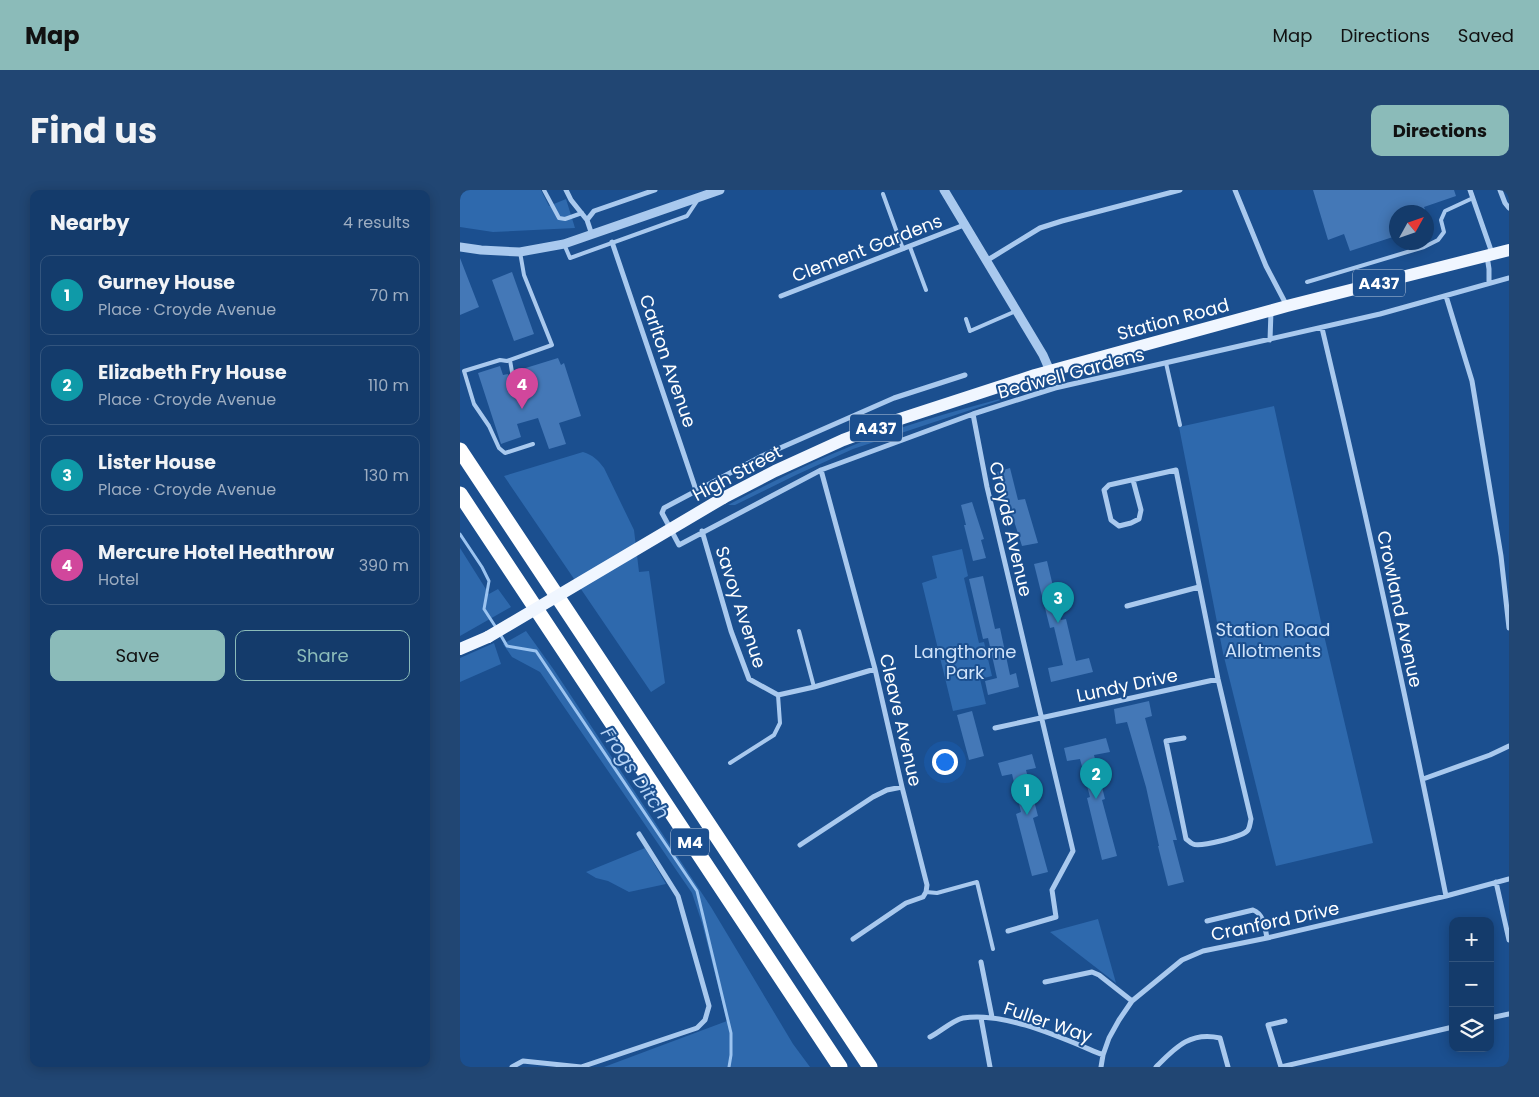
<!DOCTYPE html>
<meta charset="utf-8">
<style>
:root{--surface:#143b6b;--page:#214673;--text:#f1f3f6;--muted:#9dadc1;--line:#33557e;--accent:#8bbbb9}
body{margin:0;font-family:Poppins,sans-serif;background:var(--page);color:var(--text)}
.controls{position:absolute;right:15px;bottom:15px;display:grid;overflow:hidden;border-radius:10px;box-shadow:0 2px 12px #0003}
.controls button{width:45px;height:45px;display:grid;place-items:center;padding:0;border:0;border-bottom:1px solid var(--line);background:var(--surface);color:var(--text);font:25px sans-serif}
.compass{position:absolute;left:929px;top:15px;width:45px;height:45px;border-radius:50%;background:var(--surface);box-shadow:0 2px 12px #0003;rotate:50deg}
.you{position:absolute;left:484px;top:571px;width:18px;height:18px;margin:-12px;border:4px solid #fff;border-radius:50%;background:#1a73e8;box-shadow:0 0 0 8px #1a73e833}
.badge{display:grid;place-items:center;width:32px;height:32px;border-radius:50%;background:var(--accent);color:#fff;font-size:16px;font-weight:700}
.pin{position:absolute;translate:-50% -41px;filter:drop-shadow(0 1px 2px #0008)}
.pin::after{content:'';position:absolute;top:26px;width:18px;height:15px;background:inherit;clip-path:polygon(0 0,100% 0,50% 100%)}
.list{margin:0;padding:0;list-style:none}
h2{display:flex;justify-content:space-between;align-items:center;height:65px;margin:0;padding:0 20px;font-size:21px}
h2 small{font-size:16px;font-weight:400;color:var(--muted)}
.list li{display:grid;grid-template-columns:32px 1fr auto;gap:15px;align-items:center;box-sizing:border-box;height:80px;margin:0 10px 10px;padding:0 10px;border:1px solid var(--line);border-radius:10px}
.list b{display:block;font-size:19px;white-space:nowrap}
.list p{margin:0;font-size:16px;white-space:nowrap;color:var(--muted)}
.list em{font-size:16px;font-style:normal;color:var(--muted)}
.actions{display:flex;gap:10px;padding:15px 20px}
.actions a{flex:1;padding:11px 0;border:1px solid var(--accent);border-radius:10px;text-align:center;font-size:18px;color:var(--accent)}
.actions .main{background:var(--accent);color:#111}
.icon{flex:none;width:28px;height:28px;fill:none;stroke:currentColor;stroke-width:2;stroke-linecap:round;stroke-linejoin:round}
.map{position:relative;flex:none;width:1049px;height:877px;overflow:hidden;border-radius:10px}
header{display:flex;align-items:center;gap:30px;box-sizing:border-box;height:70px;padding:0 25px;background:var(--accent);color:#111}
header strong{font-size:24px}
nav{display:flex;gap:28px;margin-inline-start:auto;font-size:18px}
.intro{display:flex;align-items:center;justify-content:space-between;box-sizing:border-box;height:120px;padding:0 30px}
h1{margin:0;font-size:35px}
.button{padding:12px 22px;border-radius:10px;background:var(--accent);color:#111;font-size:18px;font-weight:700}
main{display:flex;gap:30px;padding:0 30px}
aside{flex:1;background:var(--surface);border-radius:10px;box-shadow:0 2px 12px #0003}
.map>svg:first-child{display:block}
.green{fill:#2e69ad}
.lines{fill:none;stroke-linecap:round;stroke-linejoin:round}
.stream{stroke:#9cc4f0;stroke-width:3}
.building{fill:#4478b7}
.service{stroke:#a9c9ee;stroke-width:4}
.minor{stroke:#a9c9ee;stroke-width:5}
.tertiary{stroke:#a9c9ee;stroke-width:9}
.primary{stroke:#f0f6ff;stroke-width:12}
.motorway{stroke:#fff;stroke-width:15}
.primary-bridge{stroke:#f0f6ff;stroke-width:12}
.labels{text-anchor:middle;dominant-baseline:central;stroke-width:4;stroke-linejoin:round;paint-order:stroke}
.shield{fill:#1b4f8f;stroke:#bbcadd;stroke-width:1}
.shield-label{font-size:16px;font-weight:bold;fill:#fff}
.street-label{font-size:18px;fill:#fff;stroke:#1b4f8f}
.park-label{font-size:18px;fill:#cfe3fa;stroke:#1b4f8f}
.water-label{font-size:19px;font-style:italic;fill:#b5d3f5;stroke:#1b4f8f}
</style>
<header>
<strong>Map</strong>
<nav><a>Map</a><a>Directions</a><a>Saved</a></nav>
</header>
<div class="intro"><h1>Find us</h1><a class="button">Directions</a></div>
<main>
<aside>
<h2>Nearby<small>4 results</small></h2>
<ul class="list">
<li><span class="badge" style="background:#0f9aa8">1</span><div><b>Gurney House</b><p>Place · Croyde Avenue</p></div><em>70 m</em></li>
<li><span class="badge" style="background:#0f9aa8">2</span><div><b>Elizabeth Fry House</b><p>Place · Croyde Avenue</p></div><em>110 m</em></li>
<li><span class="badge" style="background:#0f9aa8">3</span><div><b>Lister House</b><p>Place · Croyde Avenue</p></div><em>130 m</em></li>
<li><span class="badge" style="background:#d1479c">4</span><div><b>Mercure Hotel Heathrow</b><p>Hotel</p></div><em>390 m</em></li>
</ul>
<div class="actions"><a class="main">Save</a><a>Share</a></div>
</aside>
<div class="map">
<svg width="1049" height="877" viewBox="0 0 1049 877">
<rect width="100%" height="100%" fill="#1b4f8f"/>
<path class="green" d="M0,0h81l8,16 17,-7 9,29 -82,4 -33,-5z
M565,202l-172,57 -57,26 -61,30h-7c47,-25 95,-49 144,-67 50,-19 102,-32 153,-46z
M814,216l49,225 50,212 -97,23 -53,-213 -44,-226z
M123,262c10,3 15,8 21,16l30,62 5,42 10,-1 16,112 -14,9 -147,-216z
M0,358l29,46 9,-5 13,18 -51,29z
M502,359l6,27 -4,2 15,65 5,-1 8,34 -12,3 6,25 -33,7 -31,-128 15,-5 -5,-22z
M66,441l28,39 157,237 82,137 17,23h-206l123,-46 -25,-98 -10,-30 -152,-221 -28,-15 -9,-13z
M34,453l7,21 -41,18v-24z
M185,658l21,36 -37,8 -21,-11 -12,-3 -10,-6z
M638,729l18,64 -66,-51z"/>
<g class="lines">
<path class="stream" d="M0,344l22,33 7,14 -5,28 13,20
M40,444l7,12 29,5 161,240 34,142v22l-2,12"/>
</g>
<path class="building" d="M853,0h141l2,6 -32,11 2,5h-30v24l-46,15 -6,-17 -16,6z
M0,68l19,49 -19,8z
M52,82l22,62 -20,7 -22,-61z
M98,168l3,7 3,-2 17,53 -22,7 7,21 -17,5 -11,-31 -21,6 4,13 -20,7 -23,-71 22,-7 3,9 5,-1 2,6 4,2 3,-3 -1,-8z
M550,278l8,32 7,-1 13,44 -16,3 -8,-25 -3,1 -6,-25 -3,1 -5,-26z
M512,312l12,37 -3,1 5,18 -13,3 -9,-36h2l-5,-20z
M587,371l14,59 5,-1 10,42 13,-3 4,14 -42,10 -3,-14 15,-3 -9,-38 -4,1 -16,-64z
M523,386l12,53 5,-1 10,47 6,-2 3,14 -31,8 -3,-14 12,-3 -9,-40 -5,1 -14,-60z
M689,511l3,15 -7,2 32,122h-4l11,42 -16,4 -10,-40h1l-13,-59 -19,-65 -11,2 -2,-15z
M512,521l12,45 -15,4 -12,-45z
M646,548l4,14 -16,3 11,44 -3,1 15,56 -15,4 -15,-62 3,-1 -10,-38 -13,2 -3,-13z
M572,564l4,14 -10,2 12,46 -5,2 15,54 -16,4 -16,-62 5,-2 -9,-38 -10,2 -4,-13z"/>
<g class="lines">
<path class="service" d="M84,0l15,28 6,1 17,-6
M423,4l20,55
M104,54l6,14 117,-42 10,-15
M450,57l16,43
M60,62l4,23 28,70 -45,16 -7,-1 -36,11 10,33 15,22 10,22 6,5 28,-9
M847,92l117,-35 14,-7 6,-8 -3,-12 4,-9 28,-13
M506,129l4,12 46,-20
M50,170l3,18
M706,173l14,62
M339,441l15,56
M270,573l44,-28 6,-12 -2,-28
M466,702l11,1 40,-11 16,67"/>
<path class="minor" d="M106,0l5,10 16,20
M775,0l31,76 21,40
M1010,0l22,63
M1040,0l5,13 4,5
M132,45l-5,-15 7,-9 61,-21
M152,52l84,248
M1027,66l2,13v14
M526,71l54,-33 22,-7 118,-31
M321,106l183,-71
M986,106l26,85 29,175 8,72
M862,138c45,189 86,378 124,568
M810,150l1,-29
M505,185l-71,23 -132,58 -98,52 -2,5 17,32 142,-75 152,-56 82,-26 325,-74 129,-36
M513,224l14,73 86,364 -21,39 4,27 -48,14
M361,280l54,199 27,118 25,98 -1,7 -3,5 -17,6 -53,36
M673,290l8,30 -2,9 -8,4 -12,3 -8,-6 -7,-30 5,-5 67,-15 42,209 33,140c-1,4 -1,8 -3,11 -5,7 -48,17 -55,14 -3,-1 -5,-4 -7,-5l-20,-98 18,-3
M242,341l29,100 18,48 29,16 36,-8 61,-18
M667,416l72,-19
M535,538l223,-49
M963,589l67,-24 19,-9
M340,655l73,-48 14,-7 15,-3
M1036,692l13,58
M747,731l46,-11c11,4 12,18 14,28
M521,772l11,55
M585,792l47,-10 7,3 33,26
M521,828l9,49
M1030,828l19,-4
M825,831l-17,4 13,42 172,-40
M470,847c10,-5 23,-17 33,-19 42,-7 101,21 140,37
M52,877l11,-6 58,6 116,-39 8,-8 4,-14 -31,-110 -39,-62
M641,877l2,-12 6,-17 10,-18 13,-19 50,-41 21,-9 64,-13 179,-42 63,-17
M696,877c19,-19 34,-36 64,-29l8,29"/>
<path class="tertiary" d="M484,0l99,165 7,16
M0,57l21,3 39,2 44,-8 156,-54"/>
<path class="primary" d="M263,308l52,-27 68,-31 54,-20 138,-45 252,-69 222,-56
M0,459l28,-12"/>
<path class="motorway" d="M0,260l410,617
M0,304l380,573"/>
<path class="primary-bridge" d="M28,447l235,-139"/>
</g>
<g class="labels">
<g class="shield">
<rect x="893" y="79.5" width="52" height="27" rx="4"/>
<rect x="390" y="224.5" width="52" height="27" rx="4"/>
<rect x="211" y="638.5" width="38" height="27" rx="4"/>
</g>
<g class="shield-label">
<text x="919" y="93">A437</text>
<text x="416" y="238">A437</text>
<text x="230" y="652">M4</text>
</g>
<g class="street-label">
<text transform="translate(407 58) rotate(-21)">Clement Gardens</text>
<text transform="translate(713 129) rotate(-15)">Station Road</text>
<text transform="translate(208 171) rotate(71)">Carlton Avenue</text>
<text transform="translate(611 183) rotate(-15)">Bedwell Gardens</text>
<text transform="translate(277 283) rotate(-28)">High Street</text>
<text transform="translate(551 339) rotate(77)">Croyde Avenue</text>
<text transform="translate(281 417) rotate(72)">Savoy Avenue</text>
<text transform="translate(940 419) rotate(78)">Crowland Avenue</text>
<text transform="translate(667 495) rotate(-12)">Lundy Drive</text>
<text transform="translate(441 530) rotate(77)">Cleave Avenue</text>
<text transform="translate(815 731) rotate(-12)">Cranford Drive</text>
<text transform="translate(588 832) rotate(19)">Fuller Way</text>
</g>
<g class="park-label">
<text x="813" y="439">Station Road<tspan x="813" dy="21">Allotments</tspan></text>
<text x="505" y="461">Langthorne<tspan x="505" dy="21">Park</tspan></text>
</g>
<g class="water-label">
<text transform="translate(175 583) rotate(56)">Frogs Ditch</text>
</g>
</g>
</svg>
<div class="controls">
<button>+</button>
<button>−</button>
<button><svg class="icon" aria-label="layers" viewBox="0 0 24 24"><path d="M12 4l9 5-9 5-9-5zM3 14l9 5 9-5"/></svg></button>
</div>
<svg class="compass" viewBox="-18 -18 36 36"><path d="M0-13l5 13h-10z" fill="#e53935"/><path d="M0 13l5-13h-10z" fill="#9dadc1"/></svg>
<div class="you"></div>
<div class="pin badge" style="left:567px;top:625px;background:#0f9aa8">1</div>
<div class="pin badge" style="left:636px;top:609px;background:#0f9aa8">2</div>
<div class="pin badge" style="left:598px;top:433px;background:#0f9aa8">3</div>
<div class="pin badge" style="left:62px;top:219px;background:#d1479c">4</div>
</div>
</main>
